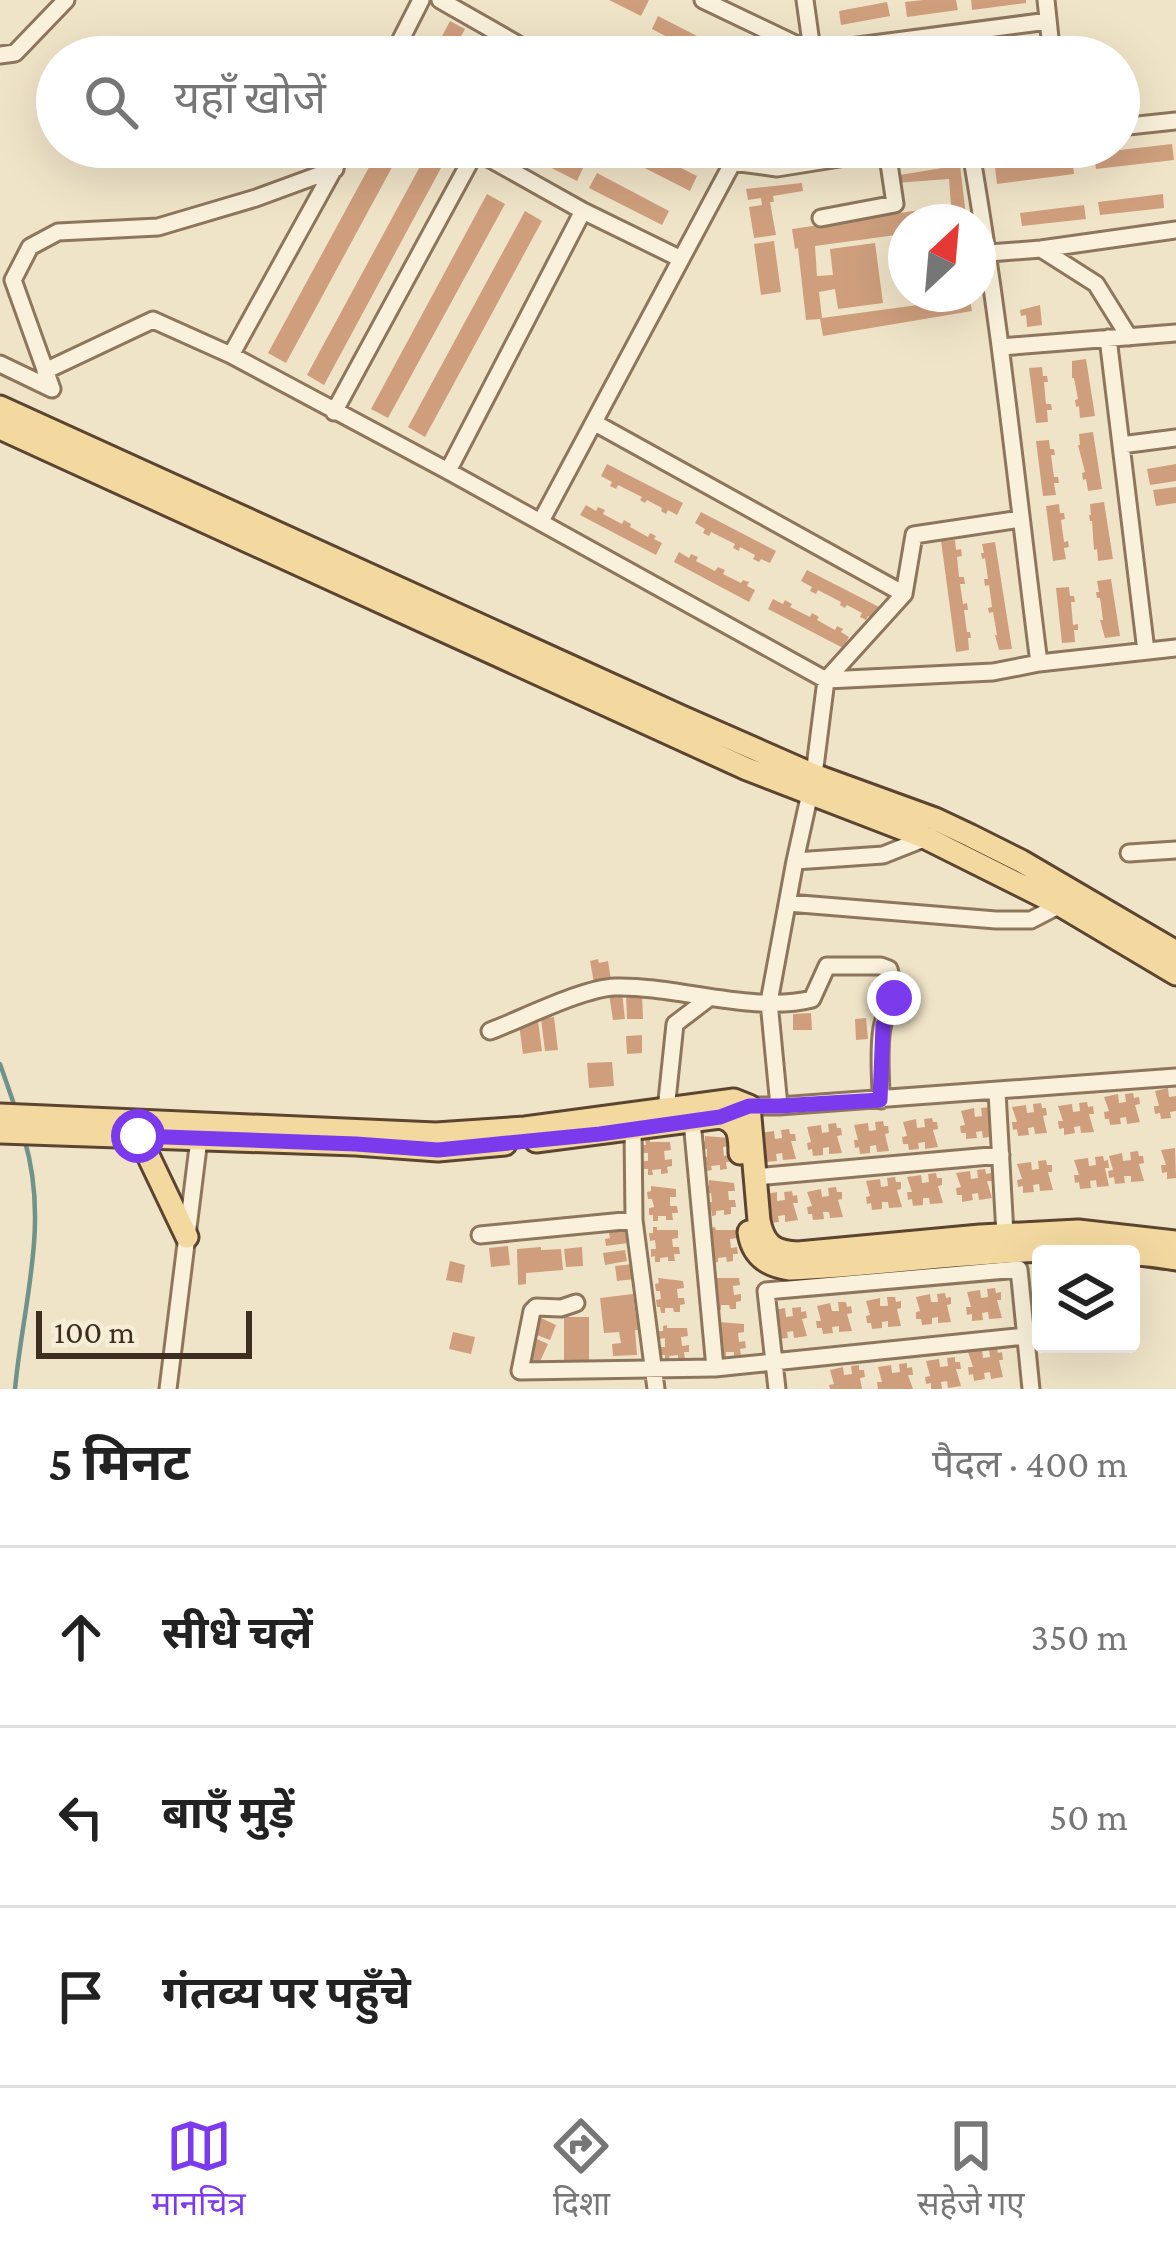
<!DOCTYPE html>
<html lang="hi">
<meta charset="utf-8">
<style>
:root{--surface:#fff;--page:#f6f6f6;--text:#222;--muted:#767676;--line:#e0e0e0;--accent:#7c3aed}
body{margin:0;font-family:"Crimson Pro","Noto Sans Devanagari",serif;background:var(--page);color:var(--text)}
.controls{position:absolute;right:36px;bottom:36px;display:grid;overflow:hidden;border-radius:12px;box-shadow:0 12px 48px #0002}
.controls button{width:108px;height:108px;display:grid;place-items:center;padding:0;border:0;border-bottom:3px solid var(--line);background:var(--surface);color:var(--text);font:60px sans-serif}
.compass{position:absolute;left:888px;top:204px;width:108px;height:108px;border-radius:50%;background:var(--surface);box-shadow:0 12px 48px #0002;rotate:26deg}
.scale{position:absolute;left:36px;bottom:30px;width:216px;box-sizing:border-box;padding-left:12px;border:6px solid #3d2e20;border-top:0;font-size:33px;line-height:42px;white-space:nowrap;color:#3d2e20;-webkit-text-stroke:9px #f7eed8;paint-order:stroke}
.stop{position:absolute;width:36px;height:36px;margin:-27px;border:9px solid #7c3aed;border-radius:50%;background:#fff}
.stop.end{background:#7c3aed;border-color:#fff;box-shadow:0 3px 12px #0008}
.list{margin:0;padding:0;list-style:none}
h2{display:flex;justify-content:space-between;align-items:center;height:156px;margin:0;padding:0 48px;font-size:51px}
h2 small{font-size:39px;font-weight:400;color:var(--muted)}
.list li{display:grid;grid-template-columns:78px 1fr auto;gap:36px;align-items:center;box-sizing:border-box;height:180px;padding:0 48px;border-top:3px solid var(--line)}
.list b{display:block;font-size:45px;white-space:nowrap}
.list em{font-size:39px;font-style:normal;color:var(--muted)}
.icon{flex:none;width:66px;height:66px;fill:none;stroke:currentColor;stroke-width:2;stroke-linecap:round;stroke-linejoin:round}
.map{position:relative;flex:none;width:1176px;height:1389px;overflow:hidden}
.search{position:absolute;background:var(--surface);box-shadow:0 12px 48px #0002;left:36px;right:36px;top:36px;height:132px;display:flex;align-items:center;gap:30px;box-sizing:border-box;padding:0 42px;border-radius:66px;color:var(--muted);font-size:45px}
.sheet{height:696px;background:var(--surface)}
nav{display:flex;justify-content:space-around;align-items:center;box-sizing:border-box;height:168px;border-top:3px solid var(--line);background:var(--surface);font-size:33px;color:var(--muted)}
nav a{display:grid;justify-items:center;gap:6px}
nav .on{color:var(--accent)}
.map>svg:first-child{display:block}
.lines{fill:none;stroke-linecap:round;stroke-linejoin:round}
.stream{stroke:#6f938a;stroke-width:4.5}
.building{fill:#cf9f7d}
.minor-casing{stroke:#8d765c;stroke-width:21}
.major-casing{stroke:#5b4430;stroke-width:27}
.minor{stroke:#faf1dc;stroke-width:15}
.major{stroke:#f3d9a0;stroke-width:21}
.route{stroke:#7c3aed;stroke-width:15}
</style>
<div class="map">
<svg width="1176" height="1389" viewBox="0 0 1176 1389">
<rect width="100%" height="100%" fill="#f0e4c8"/>
<g class="lines">
<path class="stream" d="M0,1064l16,46
M15,1389c8,-86 35,-166 9,-251"/>
</g>
<path class="building" d="M609,0h40l-8,16z
M923,0h33l2,10 -51,7 -2,-15z
M971,0h55v3l-54,7z
M887,2l3,14 -49,9 -2,-14z
M658,16l39,20 -7,13 -38,-20z
M450,21l15,8 -15,28h-19z
M1090,40l3,17h-16l-2,-15z
M1044,48l1,9h-62v-3z
M1172,144l2,16 -78,9 -2,-16z
M380,147h23l-117,216 -18,-10z
M511,147h36l37,19 -7,15z
M620,147h19l58,29 -7,15 -73,-37z
M1072,158l2,16 -77,10 -2,-17z
M424,159l17,9 -117,217 -17,-10z
M960,165l6,51 -30,3 -1,-12 16,-2 -2,-26 -54,4 -1,-7z
M597,173l72,38 -7,14 -73,-37z
M802,183l1,8 -30,5 1,6h-4l6,33 -22,3 -5,-31 13,-2 -1,-7 -13,2 -2,-11z
M487,194l18,10 -117,214 -17,-9z
M1163,194l1,14 -64,7 -2,-13z
M1084,205l2,14 -64,7 -2,-13z
M920,210l1,12h-15v34h-7l-3,-21 -81,11 2,30 16,-1 -3,-26 45,-6 8,60 -45,6 -3,-20 -16,3 3,26 103,-14 28,-5 -1,-5h17l3,17 -149,25 -3,-17 -14,1 -8,-72 -3,1 -3,-20z
M525,211l17,10 -117,216 -17,-10z
M774,241l7,51 -20,3 -7,-51z
M1040,305l2,20 -15,2 -1,-12 -5,1 -1,-6z
M1086,359l9,57 -15,2 -1,-12 -3,1 -1,-7 3,-1 -4,-21h-2v-17z
M1042,367l1,9h4l1,6h-4l2,22h5l1,6h-5l1,12 -12,1 -7,-55z
M1093,432l9,57 -14,2 -2,-12 -3,1 -1,-7 3,-1 -7,-27h2l-1,-11z
M1049,440l1,9h4l1,6h-4l3,22h4l1,6h-5l2,12 -13,1 -7,-55z
M607,464l76,39 -6,12 -9,-5 -2,4 -5,-3 1,-3 -15,-8 -2,3 -5,-3 2,-3 -24,-12 -2,4 -6,-3 2,-4 -11,-6z
M1176,464v17l-26,4 -3,-16z
M1176,487v16l-20,3 -3,-16z
M1104,502l9,57 -15,2 -1,-12 -3,1 -2,-29h-2l-1,-6h2l-1,-11z
M1059,504l1,9h4l1,6 -4,1 3,22 4,-1 1,6 -5,1 2,11 -13,2 -7,-55z
M586,505l10,6 2,-4 7,3 -2,4 19,10 2,-4 7,4 -1,3 18,10 2,-4 6,3 -2,3 8,4 -6,12 -76,-40z
M701,512l75,39 -6,12 -9,-4 -2,3 -6,-3 2,-4 -15,-8 -1,4 -6,-3 2,-4 -24,-12 -2,4 -6,-3 2,-4 -10,-6z
M955,540l1,10 5,-1 1,7 -5,1 2,20h5l1,7h-5l3,20 4,-1 1,7h-4l3,22h3l1,6h-3l1,12 -13,2 -15,-111z
M995,542l17,107 -13,1 -4,-15h2l-4,-23 -4,1 -1,-5 4,-1 -3,-22 -4,1 -1,-7h4l-3,-21 -3,1 -1,-6h3l-2,-9z
M679,552l10,6 2,-4 7,3 -2,4 19,10 3,-4 7,3 -2,4 18,9 2,-3 6,2 -2,4 8,4 -6,12 -75,-40z
M807,570l76,39 -7,12 -8,-5 -2,4 -6,-3 2,-4 -15,-8 -2,3 -5,-3 1,-3 -23,-12 -2,4 -6,-3 2,-4 -11,-6z
M1111,579l9,57 -15,2 -5,-18h3l-3,-22h-3l-1,-6h3l-2,-11z
M1069,587l1,9h4l1,6h-4l2,23 5,-1v6h-4l1,12 -13,1 -6,-55z
M773,599l10,5 2,-4 7,4 -2,3 20,10 2,-4 7,4 -2,3 18,10 2,-4 6,3 -2,3 8,5 -6,11 -75,-39z
M598,959l1,4 9,-2 3,19 -17,3 -4,-22z
M622,992l3,27 -12,1 -4,-26z
M642,992l1,27h-16l-1,-26z
M811,1013l1,17h-19v-16z
M554,1017l4,33 -13,1 -4,-32z
M866,1018l2,21 -12,1 -1,-21z
M538,1021l4,30 -19,3 -4,-30z
M642,1035v18l-15,1 -1,-18z
M612,1062l2,24 -25,2 -2,-25z
M1168,1088l1,9 7,-1v15l-6,1 1,6 -10,1 -1,-6 -5,1 -1,-8h5l-4,-15z
M1133,1093l1,5 5,-1 1,7 -5,1 5,17 -13,2 -1,-7 -6,1 1,6 -11,1 -1,-6h-4l-1,-7 5,-1 -5,-14 14,-3 1,9 7,-1 -1,-8z
M1087,1102l1,5 5,-1 1,8h-5l5,18 -13,1 -1,-7 -6,1 1,6 -11,2v-7l-5,1 -1,-8h5l-5,-15 14,-2 1,8 7,-1 -1,-8z
M1041,1103l1,5h4l1,7 -4,1 4,17 -12,1 -1,-7 -6,1 1,7 -11,1 -1,-7 -4,1 -1,-8h5l-5,-15 14,-2 1,8 7,-1 -1,-8z
M990,1107v5l5,-1 1,7 -5,1 5,17 -13,2 -1,-7 -6,1 1,6 -11,1v-6h-5l-1,-7 5,-1 -4,-14 13,-3 1,9 7,-1 -1,-8z
M932,1118l1,4h4l1,7 -5,1 5,17 -13,2v-7l-7,1 1,6 -10,1 -1,-6h-5l-1,-7 5,-1 -4,-14 13,-3 1,9 8,-1 -1,-8z
M883,1121l1,5h4l1,7 -4,1 4,17 -12,1 -1,-7 -6,1v7l-10,1 -1,-7 -4,1 -1,-8h4l-4,-15 14,-2 1,8 7,-1 -1,-8z
M836,1123l1,5h4l1,7 -5,1 5,17 -13,1v-7l-6,1v7l-10,1 -1,-7 -4,1 -1,-7 4,-1 -4,-15 14,-2 1,8 7,-1 -1,-8z
M789,1129l1,5h5l1,7h-5l5,18 -13,1 -1,-7 -6,1 1,7 -11,1 -1,-7 -4,1 -1,-8h5l-4,-15 13,-2 1,8 7,-1 -1,-8z
M705,1136l24,2 1,8 -7,1 1,9 7,-1v7h-5l1,7 -7,1v-5l-9,1 1,4 -5,1v-6h-4v-8h4v-8h-5l-1,-8h4z
M650,1139v3h20l1,8 -7,1 1,9 7,-1v7l-5,1 1,6 -7,1v-5l-9,1 1,5h-5v-6h-4l-1,-8h5v-8h-5l-1,-8h4l-1,-5z
M1175,1148l1,30 -9,1v-7l-5,1 -1,-8h5l-5,-15z
M1138,1151l1,5h4l1,7 -5,1 5,17 -13,1v-6h-7l1,7 -10,1 -1,-7 -5,1 -1,-7 5,-1 -4,-14 13,-3 1,8 8,-1 -1,-8z
M1103,1156l1,5 4,-1 1,8h-4l4,18 -12,1 -1,-7 -6,1 1,7 -11,1 -1,-7 -4,1 -1,-8h5l-5,-15 14,-2 1,8 7,-1 -1,-8z
M1046,1160l1,5h5v7h-4l5,18 -13,1 -1,-7 -6,1 1,7 -11,1v-7l-5,1 -1,-7 5,-1 -5,-15 14,-2 1,8 7,-1 -1,-8z
M985,1169l1,5 5,-1 1,8h-5l5,17 -13,2 -1,-7 -6,1 1,6 -11,2v-7h-5l-1,-7 5,-1 -5,-14 14,-2 1,8 7,-1 -1,-8z
M936,1173l1,5h5v7l-4,1 5,17 -13,1 -1,-6h-6v7l-10,1 -1,-7 -4,1 -1,-8h5l-5,-15 14,-2 1,8 7,-1 -1,-8z
M895,1177l1,5h5v7l-4,1 5,17 -13,1 -1,-6h-6v7l-10,1 -1,-7 -4,1 -1,-7 4,-1 -4,-15 14,-2 1,8 7,-1 -1,-8z
M709,1180l25,3 1,8h-7l1,9h6l1,7h-5v7l-7,1v-5l-8,1v4l-4,1 -1,-7 -3,1 -1,-8h5l-1,-9 -5,1v-8h3z
M651,1186l25,3v8h-6v9h7l1,7h-6l1,7h-7v-4h-8v5h-5v-6h-4v-7l5,-1 -2,-8h-4l-1,-7 4,-1z
M836,1187l1,5h5v7l-4,1 5,17 -13,1 -1,-6h-6l1,7 -11,1 -1,-6h-4l-1,-7 5,-1 -5,-14 14,-3 1,8 7,-1 -1,-8z
M792,1191l1,5 4,-1 1,8h-5l5,17 -13,2v-7l-7,1 1,6 -10,1 -4,-29 12,-2v9l8,-1 -1,-8z
M626,1226l2,17 -22,3 -1,-7 5,-1 -2,-9z
M653,1227h4v3h21v8l-6,1 1,8h6l1,7h-6l1,7h-7v-4l-8,1v4h-5v-6l-4,1v-8h5l-1,-9 -5,1 -1,-8h4z
M715,1227l1,3h20l1,8 -7,1 1,9 6,-1 1,7h-5v7l-6,1 -1,-5 -8,1v4l-4,1 -1,-6h-3l-1,-8h5l-1,-9 -5,1v-8h4l-1,-5z
M508,1246l2,19 -19,2 -2,-19z
M541,1247v3l20,-1 2,21 -37,3v11l-8,1 -1,-36z
M582,1247l1,19 -17,1 -2,-18z
M625,1250l2,11 -22,4 -2,-12z
M450,1261l15,4 -3,18 -16,-3z
M633,1264l2,15 -18,2 -2,-15z
M658,1278l25,3 1,7 -7,1 1,9h6l1,6 -5,1v7h-6l-1,-4h-8v5h-4l-1,-6h-3l-1,-7 5,-1 -1,-8h-4l-1,-7 4,-1z
M715,1278h24l1,7 -7,1 1,9 7,-1v7l-5,1v7h-6l-1,-4h-8v5h-4l-5,-13 5,-1v-8h-5l-1,-8z
M995,1288l1,5 5,-1v8h-4l5,18 -13,1 -1,-7 -6,1 1,7 -11,1v-7l-5,1 -1,-8h5l-4,-15 13,-2 1,8 7,-1 -1,-8z
M945,1293l1,5 5,-1v7l-4,1 4,17 -13,1v-6l-6,1v6l-10,1 -1,-6h-5v-7l4,-1 -4,-14 14,-3 1,8h7l-1,-8z
M633,1294l5,36h-3l2,25 -24,1 -1,-12 9,-1 -2,-11 -15,1 -4,-35z
M887,1297h8l1,5 5,-1v7l-4,1 4,17 -13,1v-6l-6,1v6l-10,1 -1,-6h-4l-1,-7 4,-1 -4,-14 14,-3v8h8z
M838,1302h8l1,5 4,-1 1,7 -5,1 5,17 -13,1v-6l-7,1 1,6 -10,1 -1,-6h-5l-1,-7h5l-4,-15 13,-3 2,8h7z
M801,1307v5l5,-1 1,7 -5,1 5,17 -13,2 -1,-7 -6,1 1,6 -11,1 -3,-29 11,-2 1,9 7,-1 -1,-8z
M564,1317h25v52l-25,1z
M541,1318l15,7 -6,15 -16,-6z
M719,1322l25,2v8l-6,1 1,9 6,-1 1,7 -6,1 1,6 -7,1v-4h-8v5h-4l-1,-6h-4v-8h5l-1,-8h-5v-8h3z
M667,1325v3h20l1,8 -7,1 1,9 7,-1v7h-5l1,7 -7,1v-5l-9,1 1,4 -5,1v-6h-4l-1,-8h5v-9l-5,1 -1,-8h4v-5z
M453,1332l22,5 -4,17 -22,-5z
M537,1339l11,5 -11,24 -11,-5z
M997,1348l1,5 4,-1 1,8h-4l4,17 -12,2 -1,-7 -6,1 1,6 -11,2 -1,-7 -4,1 -1,-8h5l-5,-15 14,-2 1,8 7,-1 -1,-8z
M955,1357v5h5l1,7h-5l5,17 -13,2 -1,-7 -6,1 1,7h-11v-6l-5,1 -1,-7 5,-1 -4,-15 13,-2 1,8 8,-1 -1,-8z
M907,1363v5l5,-1 1,8h-5l5,14h-35l-1,-7h5l-4,-15 13,-2 1,8 8,-1 -1,-8z
M859,1365v5h5l1,7 -5,1 2,11h-32l-1,-4 5,-1 -4,-14 13,-3 1,8 8,-1 -1,-8z"/>
<g class="lines">
<g class="minor-casing">
<path id="minor" d="M440,0l100,57
M703,0l109,52 236,-31
M805,0l8,57
M1046,0l6,57
M0,55l15,-2 51,-53
M392,57l29,-57
M1119,127l57,-6
M706,147l27,15 44,6 132,-21
M970,147c30,171 47,344 69,516
M476,151l107,60 98,48
M821,218l74,-14 -8,-54
M1041,249l55,35 33,53
M989,253l52,-4 135,-19
M1108,338l38,313
M1001,347l175,-14
M231,355l115,-208
M0,364l52,25
M45,371l108,-51 78,35 217,116 378,209 167,-8 46,-9 137,-15
M52,389l-39,-109 17,-33 28,-15 100,-5 98,-29 79,-29
M334,412l144,-265
M595,423l309,171 10,-59 106,-16
M1121,445l55,-7
M448,471l135,-260
M541,521l192,-359
M1129,853l47,-3
M795,861l88,-6 43,-17
M788,903l208,17h35l29,-15
M490,1031c32,-12 93,-43 125,-44 59,-2 139,27 197,12l15,-33h54l8,3c9,32 -2,32 -7,59 -4,23 -1,49 -1,72
M997,1092l8,142
M779,1106l-10,-104 26,-141 19,-86 12,-95 78,-86
M739,1109l10,-3h30l397,-29
M666,1110l9,-86 34,-26
M692,1121l23,247
M633,1129l1,91 22,169
M755,1177l246,-22
M480,1235l154,-15
M576,1303l-15,5 -25,-1 -4,4 -12,60 195,-3 311,-32
M168,1389l32,-258
M777,1389l-11,-98 253,-22 12,120"/>
</g>
<g class="major-casing">
<path id="major" d="M0,407l682,310 132,58 121,44 36,17 50,25 155,91
M0,428l747,341 179,69 134,67 116,69
M0,1115l436,19 89,-6 209,-28 15,6 10,115c5,24 15,31 39,32l182,-17 98,-5 98,11
M134,1126l53,111
M0,1132l356,12 82,6 67,-6
M536,1141l184,-24c19,5 20,18 20,36
M749,1232c3,23 18,34 41,37 133,-6 251,-32 386,-10"/>
</g>
<use href="#minor" class="minor"/>
<use href="#major" class="major"/>
</g>
<g class="lines">
<path class="route" d="M138,1136l218,8 82,6 162,-16 120,-17 29,-11h30l101,-6 3,-75 11,-27"/>
</g>
</svg>
<div class="controls">
<button><svg class="icon" aria-label="layers" viewBox="0 0 24 24"><path d="M12 4l9 5-9 5-9-5zM3 14l9 5 9-5"/></svg></button>
</div>
<svg class="compass" viewBox="-18 -18 36 36"><path d="M0-13l5 13h-10z" fill="#e53935"/><path d="M0 13l5-13h-10z" fill="#767676"/></svg>
<div class="scale">100 m</div>
<div class="stop" style="left:138px;top:1136px"></div>
<div class="stop end" style="left:894px;top:998px"></div>
<div class="search"><svg class="icon" aria-label="search" viewBox="0 0 24 24"><circle cx="10" cy="10" r="6"/><path d="M15 15l6 6"/></svg>यहाँ खोजें</div>
</div>
<section class="sheet">
<h2>5 मिनट<small>पैदल · 400 m</small></h2>
<ul class="list">
<li><svg class="icon" aria-label="ahead" viewBox="0 0 24 24"><path d="M12 20V5M6 11l6-6 6 6"/></svg><div><b>सीधे चलें</b></div><em>350 m</em></li>
<li><svg class="icon" aria-label="left" viewBox="0 0 24 24"><path d="M17 20v-9H6M10 6l-5 5 5 5"/></svg><div><b>बाएँ मुड़ें</b></div><em>50 m</em></li>
<li><svg class="icon" aria-label="arrive" viewBox="0 0 24 24"><path d="M6 21V4h12l-3 4 3 4H6"/></svg><div><b>गंतव्य पर पहुँचे</b></div></li>
</ul>
</section>
<nav>
<a class="on"><svg class="icon" aria-label="map" viewBox="0 0 24 24"><path d="M3 6l6-2 6 2 6-2v14l-6 2-6-2-6 2zM9 4v14M15 6v14"/></svg>मानचित्र</a>
<a><svg class="icon" aria-label="directions" viewBox="0 0 24 24"><path d="M12 3l9 9-9 9-9-9zM9 14v-3h6M13 9l2 2-2 2"/></svg>दिशा</a>
<a><svg class="icon" aria-label="saved" viewBox="0 0 24 24"><path d="M7 4h10v16l-5-4-5 4z"/></svg>सहेजे गए</a>
</nav>
